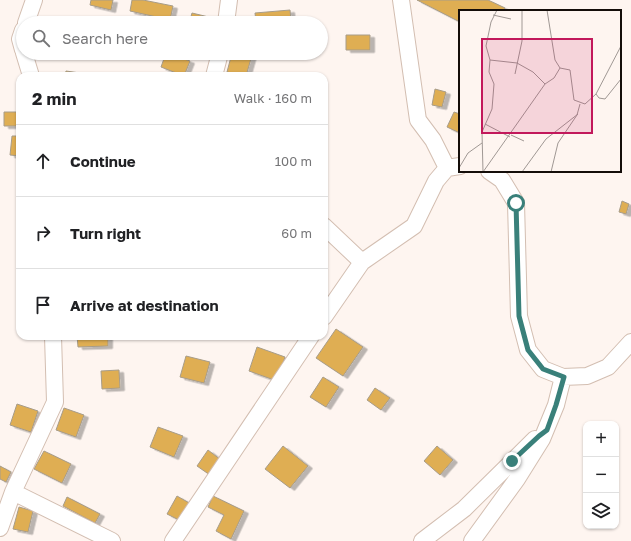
<!DOCTYPE html>
<meta charset="utf-8">
<style>
:root{--surface:#fff;--page:#f2f2f2;--text:#202124;--muted:#757577;--line:#e0e0e0}
body{margin:0;font-family:"Golos Text",sans-serif;background:var(--page);color:var(--text)}
.controls{position:absolute;right:12px;bottom:12px;display:grid;overflow:hidden;border-radius:8px;box-shadow:0 1px 3px #0004}
.controls button{width:36px;height:36px;display:grid;place-items:center;padding:0;border:0;border-bottom:1px solid var(--line);background:var(--surface);color:var(--text);font:20px sans-serif}
.stop{position:absolute;width:12px;height:12px;margin:-9px;border:3px solid #39807a;border-radius:50%;background:#fff}
.stop.end{background:#39807a;border-color:#fff;box-shadow:0 1px 4px #0008}
.list{margin:0;padding:0;list-style:none}
h2{display:flex;justify-content:space-between;align-items:center;height:52px;margin:0;padding:0 16px;font-size:17px}
h2 small{font-size:13px;font-weight:400;color:var(--muted)}
.list li{display:grid;grid-template-columns:26px 1fr auto;gap:12px;align-items:center;box-sizing:border-box;height:72px;padding:0 16px;border-top:1px solid var(--line)}
.list b{display:block;font-size:15px;white-space:nowrap}
.list em{font-size:13px;font-style:normal;color:var(--muted)}
.icon{flex:none;width:22px;height:22px;fill:none;stroke:currentColor;stroke-width:2;stroke-linecap:round;stroke-linejoin:round}
.map{position:relative;flex:none;width:631px;height:541px;overflow:hidden}
.search{position:absolute;background:var(--surface);box-shadow:0 1px 3px #0004;left:16px;top:16px;width:312px;height:44px;display:flex;align-items:center;gap:10px;box-sizing:border-box;padding:0 14px;border-radius:22px;color:var(--muted);font-size:15px}
.panel{position:absolute;background:var(--surface);box-shadow:0 1px 3px #0004;left:16px;top:72px;width:312px;height:268px;border-radius:12px}
.map>svg:first-child{display:block}
.building{fill:#dfae53;stroke:#a79c89;filter:url(#shadow)}
.lines{fill:none;stroke-linecap:round;stroke-linejoin:round}
.minor-casing{stroke:#d3beb1;stroke-width:18}
.minor{stroke:#fff;stroke-width:16}
.route{stroke:#39807a;stroke-width:5}
.inset-road{fill:none;stroke:#a09894;stroke-width:1}
.view{fill:#c2185b;fill-opacity:0.15;stroke:#c2185b;stroke-width:2}
.inset-edge{fill:none;stroke:#140d09;stroke-width:2}
</style>
<div class="map">
<svg width="631" height="541" viewBox="0 0 631 541">
<defs>
<filter id="shadow"><feDropShadow dx="4.5" dy="2.5" stdDeviation="0" flood-color="#0004"/></filter>
</defs>
<rect width="100%" height="100%" fill="#fef5f0"/>
<path class="building" d="M91,0h22l-2,10 -21,-5z
M132,0h11l30,6 -3,14 -40,-9z
M417,0h71l17,8 -1,3h-44v11z
M290,10l1,10 -35,2 -1,-9z
M192,13l25,6 -1,4h-13l-13,-3z
M346,35h24v15h-24z
M166,53l24,8 -6,15 -23,-9z
M232,53h13l7,2 -6,21 -19,-4z
M66,71l28,4v1h-29z
M435,89l11,3 -4,15 -10,-2z
M4,112h16v14h-16z
M454,112l6,2v19l-13,-6z
M12,136h8v20l-10,-1z
M622,201l7,3 -3,10 -7,-2z
M336,329l27,18 -20,29 -27,-18z
M77,336h31v10l-30,1z
M257,347l28,10 -8,24 -28,-10z
M186,356l24,6 -6,21 -24,-6z
M119,370l1,18 -18,1 -1,-18z
M323,377l16,10 -13,20 -16,-10z
M375,388l15,10 -9,12 -14,-10z
M17,404l21,7 -7,21 -21,-7z
M64,408l20,7 -8,22 -20,-7z
M158,427l25,9 -9,21 -24,-10z
M283,446l25,20 -18,22 -25,-19z
M437,446l16,14 -13,15 -16,-14z
M208,450l13,10 -11,15 -13,-9z
M44,451l27,13 -9,19 -28,-14z
M0,466l11,6 -5,10 -6,-3z
M177,496l14,8 -10,17 -14,-7z
M213,496l31,15 -13,28 -15,-8 8,-16 -16,-8z
M67,497l33,17 -5,9 -32,-17z
M19,507l14,4 -5,21 -15,-3z"/>
<g class="lines">
<g class="minor-casing">
<path id="minor" d="M401,0l17,120 15,20 14,28
M26,23l8,-23
M226,23l3,-23
M23,30l-3,9 3,11
M24,53l7,23
M214,76l6,-23
M489,171l13,9 14,23 3,113 9,34 15,19 20,8 24,-1 21,-9 23,-25
M324,226l38,36
M324,317l38,-55 52,-36 22,-45 11,-13 13,-2
M13,492l99,49
M0,528l13,-36 42,-90 -2,-66
M173,541l138,-205
M422,541l42,-32 71,-70
M472,541l45,-62 25,-40 14,-34 7,-28"/>
</g>
<use href="#minor" class="minor"/>
</g>
<g class="lines">
<path class="route" d="M512,461l27,-25 8,-6 9,-25 8,-28 -21,-8 -15,-19 -9,-34 -3,-113"/>
</g>
<g transform="translate(459 10)">
<rect width="162" height="162" fill="#fef5f0"/>
<path class="inset-road" d="M88,0l8,50 5,8M34,5l18,4M31,50l27,3 16,9 12,12M56,64l7,-33v-31M137,84l3,4 6,1 16,-20M26,114l25,13M52,125l13,6M0,158l9,-15 14,-10M24,162l62,-88 9,-6 6,-10 10,2 4,30 11,4 11,-10 25,-48M24,162l-1,-40 10,-23 2,-25 -5,-12 1,-12 -4,-14 5,-24 6,-12M63,162l24,-33 32,-25M92,162l7,-29 19,-28 3,-11"/>
<path class="view" d="M23,29h110v94h-110z"/>
<rect width="162" height="162" class="inset-edge"/>
</g>
</svg>
<div class="controls">
<button>+</button>
<button>−</button>
<button><svg class="icon" aria-label="layers" viewBox="0 0 24 24"><path d="M12 4l9 5-9 5-9-5zM3 14l9 5 9-5"/></svg></button>
</div>
<div class="stop" style="left:516px;top:203px"></div>
<div class="stop end" style="left:512px;top:461px"></div>
<div class="search"><svg class="icon" aria-label="search" viewBox="0 0 24 24"><circle cx="10" cy="10" r="6"/><path d="M15 15l6 6"/></svg>Search here</div>
<section class="panel">
<h2>2 min<small>Walk · 160 m</small></h2>
<ul class="list">
<li><svg class="icon" aria-label="ahead" viewBox="0 0 24 24"><path d="M12 20V5M6 11l6-6 6 6"/></svg><div><b>Continue</b></div><em>100 m</em></li>
<li><svg class="icon" aria-label="right" viewBox="0 0 24 24"><path d="M7 20v-9h11M14 6l5 5-5 5"/></svg><div><b>Turn right</b></div><em>60 m</em></li>
<li><svg class="icon" aria-label="arrive" viewBox="0 0 24 24"><path d="M6 21V4h12l-3 4 3 4H6"/></svg><div><b>Arrive at destination</b></div></li>
</ul>
</section>
</div>
